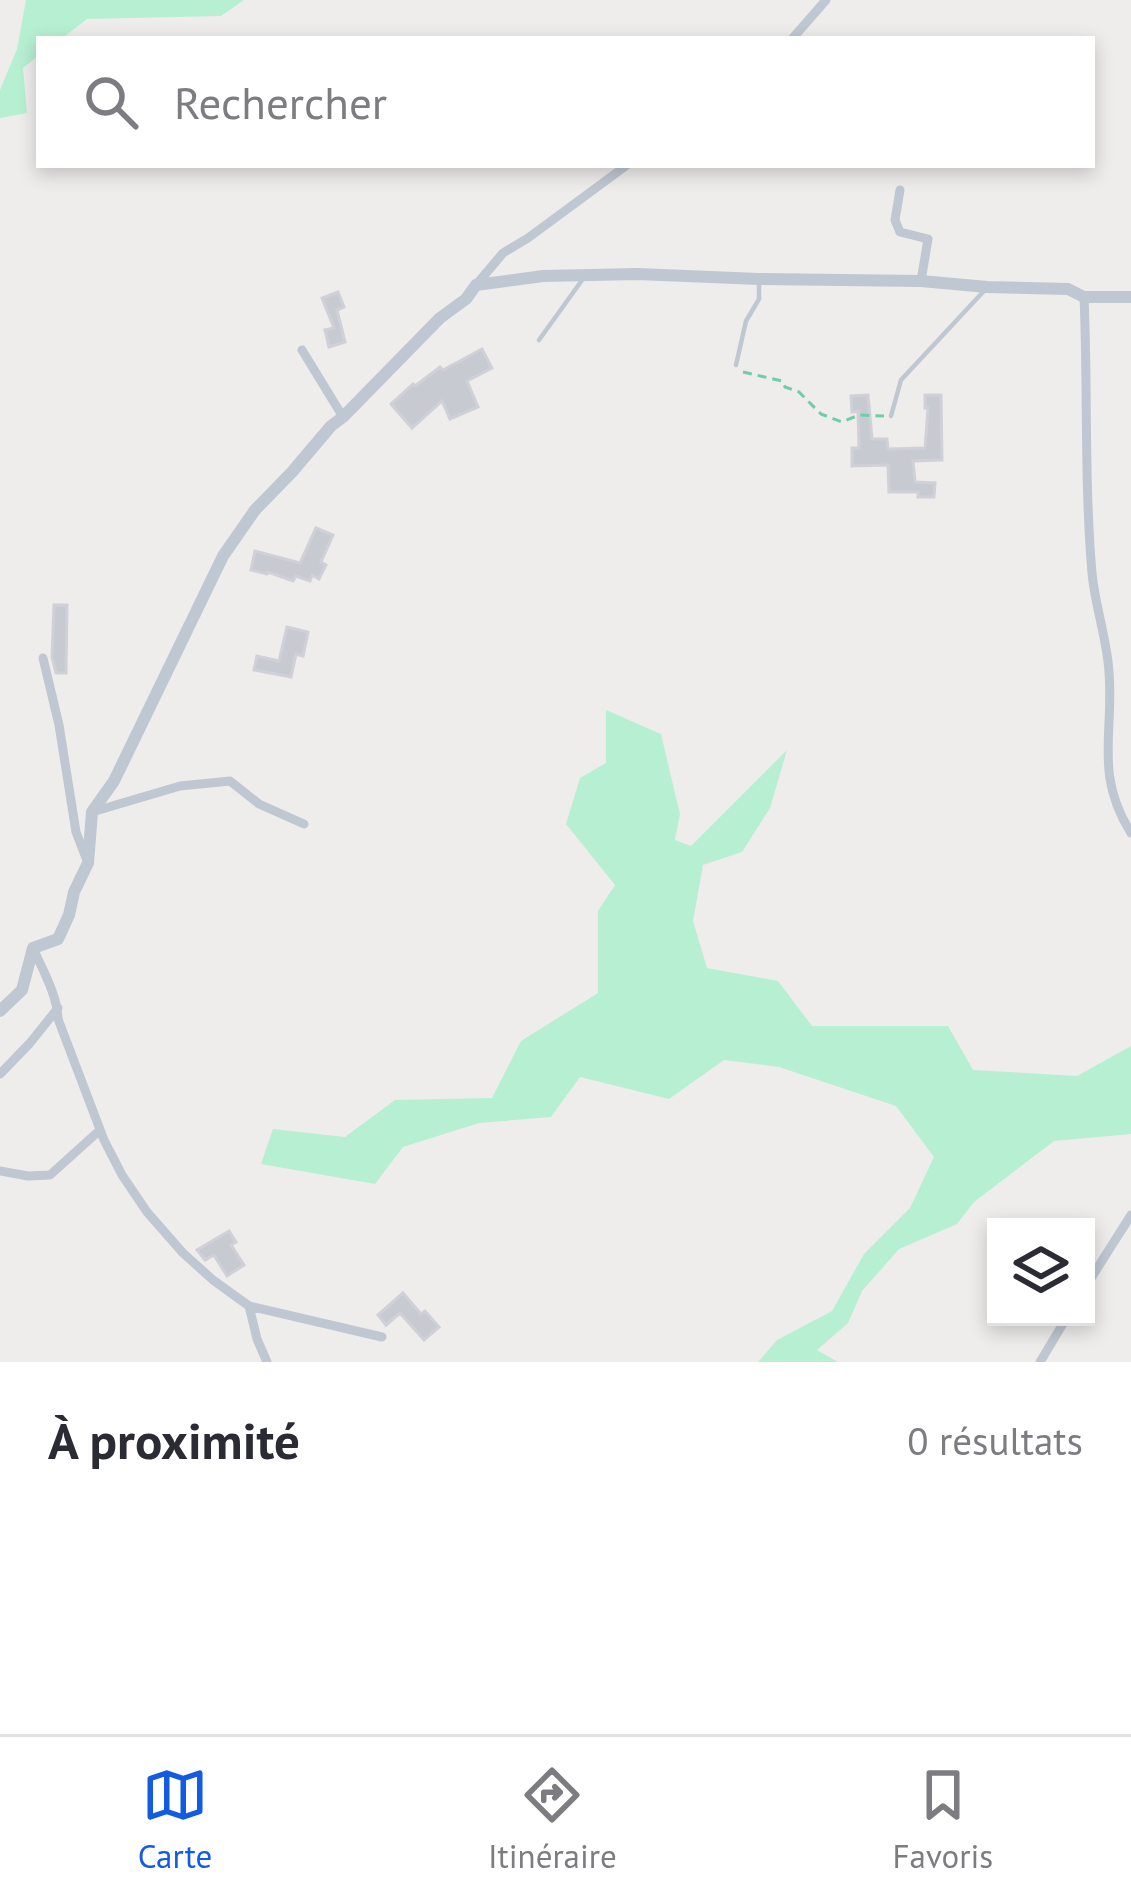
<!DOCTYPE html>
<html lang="fr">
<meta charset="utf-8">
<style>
:root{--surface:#fff;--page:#f7f7f7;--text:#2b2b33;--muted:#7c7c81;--line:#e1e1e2;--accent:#135ce2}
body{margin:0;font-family:"PT Sans",sans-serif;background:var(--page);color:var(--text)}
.controls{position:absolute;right:36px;bottom:36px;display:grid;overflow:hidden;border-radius:0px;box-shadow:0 6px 18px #0003}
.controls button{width:108px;height:108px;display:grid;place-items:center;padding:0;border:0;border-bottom:3px solid var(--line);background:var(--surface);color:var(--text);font:60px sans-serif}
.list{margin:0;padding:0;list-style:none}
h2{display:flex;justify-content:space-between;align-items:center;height:156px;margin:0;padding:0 48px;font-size:51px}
h2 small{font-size:39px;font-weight:400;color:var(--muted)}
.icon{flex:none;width:66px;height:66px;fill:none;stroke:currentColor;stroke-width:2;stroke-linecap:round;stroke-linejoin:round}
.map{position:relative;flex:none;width:1131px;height:1362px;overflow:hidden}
.search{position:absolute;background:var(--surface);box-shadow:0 6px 18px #0003;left:36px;right:36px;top:36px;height:132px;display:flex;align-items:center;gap:30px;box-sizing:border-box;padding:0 42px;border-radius:0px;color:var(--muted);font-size:45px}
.sheet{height:372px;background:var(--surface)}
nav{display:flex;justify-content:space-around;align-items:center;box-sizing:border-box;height:168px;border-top:3px solid var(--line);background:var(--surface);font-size:33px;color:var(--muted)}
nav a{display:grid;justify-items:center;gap:6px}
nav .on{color:var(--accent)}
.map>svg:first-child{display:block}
.green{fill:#b7efd2}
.building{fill:#c8cad2;stroke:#d0d1d8;stroke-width:3}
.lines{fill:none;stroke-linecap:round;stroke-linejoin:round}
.path{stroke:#6fcea7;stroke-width:3;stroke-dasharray:9 6;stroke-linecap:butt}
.service{stroke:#bfc7d2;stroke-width:4.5}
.minor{stroke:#bfc7d2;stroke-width:9}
.tertiary{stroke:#bfc7d2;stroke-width:12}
</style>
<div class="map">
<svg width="1131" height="1362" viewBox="0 0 1131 1362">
<rect width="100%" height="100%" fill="#efecec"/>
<path class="green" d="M26,0h218l-23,16 -134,3 -26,20h-22v16l-16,13 4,45 -27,5v-28l17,-41z
M606,710l55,24 19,80 -5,26 16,6 96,-96 -17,58 -28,44 -39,13 -10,56 14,47 71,13 34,45h136l25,44 104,6 54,-30v88l-77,7 -80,61 -17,22 -58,25 -37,42 -14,32 -31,27 21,12h-80l19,-22 55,-29 32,-57 46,-46 24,-51 -38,-51 -117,-39 -55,-7 -55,39 -89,-22 -29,40 -72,6 -76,24 -28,37 -114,-20 12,-35 72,8 50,-37 97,-2 29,-57 77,-48v-82l17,-26 -49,-61 14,-46 26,-15z"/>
<path class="building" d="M338,292l6,15 -7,3 8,32 -16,5 -4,-17 9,-2 -12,-30z
M482,349l10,19 -25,13 11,26 -28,12 -8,-18 -30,27 -21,-24 22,-20 2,2 25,-19 3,3z
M868,395l4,44h15l1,10 37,-1 3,-40h-3v-13h16l1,65 -29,1 2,21 20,1 -1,14h-16v-5h-29l-1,-27 -36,1v-18h7l-1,-37 -6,1 -1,-16z
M316,528l17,7 -12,27 5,3 -7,14 -7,-4 -2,6 -14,-5 -3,5 -25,-9 -1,2 -16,-4 4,-19 45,12z
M54,605h13l-1,68h-10l-4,-16z
M287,627l21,5 -5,24 -7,-2 -5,23 -37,-7 3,-14 22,5z
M229,1231l7,11 -5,3 13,20 -17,11 -13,-21 -9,5 -8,-10z
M403,1293l18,21 4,-3 14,16 -15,13 -24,-27 -14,12 -8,-10z"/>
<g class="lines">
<path class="path" d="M743,372l39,9 3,6 14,5 22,22 21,8 17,-7 25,1"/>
<path class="service" d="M539,340l46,-64
M736,365l10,-44 13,-22v-20
M891,416l10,-36 82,-88"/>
<path class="minor" d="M792,39l34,-39
M900,190l-5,30 5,12 28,7 -7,42
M476,285l27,-32 25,-15 99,-73
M1084,297c4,91 0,184 8,276 3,33 15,66 17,99 5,62 -15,102 22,161
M302,350l41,67
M43,658l16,67 17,107 10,26
M92,812l88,-26 50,-5 29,23 45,20
M33,948c10,23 24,46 25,71l46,121 18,35 25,37 36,41 30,27 36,26 133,31
M0,1074l30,-31 28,-35
M0,1171l28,5 22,-1 50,-45
M1086,1286l45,-71
M249,1306l8,33 10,23
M1040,1362l27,-45"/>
<path class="tertiary" d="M0,1011l22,-21 11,-42 25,-9 11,-24 5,-23 14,-29 4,-51 22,-31 109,-225 32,-46 37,-38 39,-46 12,-9 97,-99 26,-19 10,-14 67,-9 94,-2 122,5 162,2 66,6 81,2 16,8h47"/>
</g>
</svg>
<div class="controls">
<button><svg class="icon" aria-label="layers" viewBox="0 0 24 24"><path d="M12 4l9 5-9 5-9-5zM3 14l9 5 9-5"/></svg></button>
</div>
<div class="search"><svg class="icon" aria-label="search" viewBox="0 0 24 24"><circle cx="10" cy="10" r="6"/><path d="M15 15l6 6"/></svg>Rechercher</div>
</div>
<section class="sheet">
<h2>À proximité<small>0 résultats</small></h2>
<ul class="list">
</ul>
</section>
<nav>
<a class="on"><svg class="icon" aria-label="map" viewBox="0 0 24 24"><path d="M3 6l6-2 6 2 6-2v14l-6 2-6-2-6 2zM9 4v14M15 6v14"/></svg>Carte</a>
<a><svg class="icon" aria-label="directions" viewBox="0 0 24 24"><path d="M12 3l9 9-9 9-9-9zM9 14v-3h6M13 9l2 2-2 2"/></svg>Itinéraire</a>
<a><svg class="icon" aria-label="saved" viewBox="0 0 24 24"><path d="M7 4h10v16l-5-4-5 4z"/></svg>Favoris</a>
</nav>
